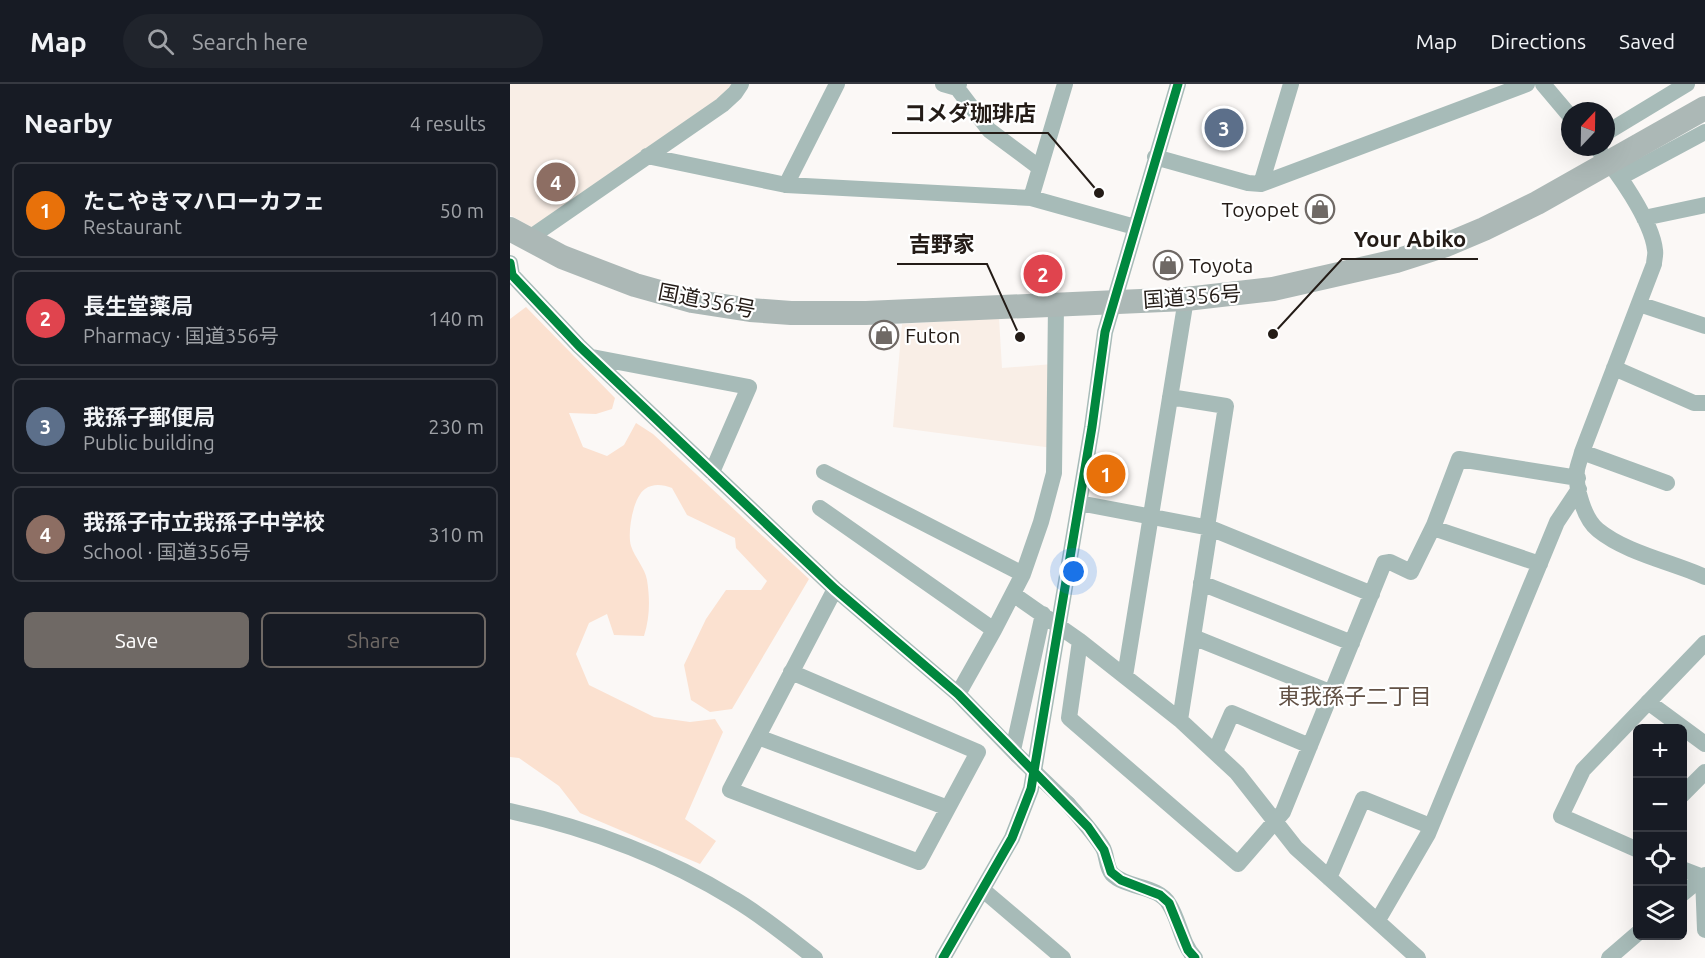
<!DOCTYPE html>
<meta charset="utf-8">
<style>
:root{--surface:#171b24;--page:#20242c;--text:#f1f3f6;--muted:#9ea1a6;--line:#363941;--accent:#6f6965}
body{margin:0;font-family:Ubuntu,"Noto Sans JP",sans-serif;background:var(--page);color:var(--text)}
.controls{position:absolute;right:18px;bottom:18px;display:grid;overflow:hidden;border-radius:9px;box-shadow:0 6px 24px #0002}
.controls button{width:54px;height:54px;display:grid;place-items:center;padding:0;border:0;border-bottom:2px solid var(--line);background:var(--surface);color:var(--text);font:30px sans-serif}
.compass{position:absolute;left:1051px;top:18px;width:54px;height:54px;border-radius:50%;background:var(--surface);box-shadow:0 6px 24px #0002;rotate:22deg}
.you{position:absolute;left:564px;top:488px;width:21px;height:21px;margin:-15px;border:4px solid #fff;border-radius:50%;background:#1a73e8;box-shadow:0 0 0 9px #1a73e833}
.badge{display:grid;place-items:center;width:39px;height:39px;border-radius:50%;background:var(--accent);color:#fff;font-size:20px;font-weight:700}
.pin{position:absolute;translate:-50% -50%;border:3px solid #fff;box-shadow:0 2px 6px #0006}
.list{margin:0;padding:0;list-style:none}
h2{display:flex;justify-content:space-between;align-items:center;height:78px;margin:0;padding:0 24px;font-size:26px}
h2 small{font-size:20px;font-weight:400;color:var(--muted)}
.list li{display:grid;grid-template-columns:39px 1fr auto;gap:18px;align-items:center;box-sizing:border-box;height:96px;margin:0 12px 12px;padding:0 12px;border:2px solid var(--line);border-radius:9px}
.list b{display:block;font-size:22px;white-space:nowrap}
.list p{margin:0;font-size:20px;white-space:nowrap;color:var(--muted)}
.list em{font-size:20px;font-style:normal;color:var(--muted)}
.actions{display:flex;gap:12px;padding:18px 24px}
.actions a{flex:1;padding:14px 0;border:2px solid var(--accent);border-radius:9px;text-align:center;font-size:21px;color:var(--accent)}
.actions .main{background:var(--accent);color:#fff}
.icon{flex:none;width:33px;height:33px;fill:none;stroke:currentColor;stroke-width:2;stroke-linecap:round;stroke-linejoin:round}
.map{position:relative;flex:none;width:1195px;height:874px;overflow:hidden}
header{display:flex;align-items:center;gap:36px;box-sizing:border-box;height:84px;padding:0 30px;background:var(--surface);border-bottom:2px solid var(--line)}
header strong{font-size:28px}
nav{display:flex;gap:33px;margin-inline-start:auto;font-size:21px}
.search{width:420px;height:54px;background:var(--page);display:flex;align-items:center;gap:15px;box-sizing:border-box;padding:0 21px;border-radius:33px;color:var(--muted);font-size:22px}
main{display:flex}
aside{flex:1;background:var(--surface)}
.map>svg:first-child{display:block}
.built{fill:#f9eee6}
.green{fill:#fbe1d0}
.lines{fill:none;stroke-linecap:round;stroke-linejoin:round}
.minor{stroke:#a7bbb8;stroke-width:16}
.highway{stroke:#acb8b6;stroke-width:24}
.minor-bridge{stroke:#a7bbb8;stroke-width:16}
.cycleway-casing{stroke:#fff;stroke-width:13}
.cycleway{stroke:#00873e;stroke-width:9}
.labels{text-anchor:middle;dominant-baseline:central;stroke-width:4.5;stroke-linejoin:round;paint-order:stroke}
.poi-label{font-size:21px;fill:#241c17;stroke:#fff;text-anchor:start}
.street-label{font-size:21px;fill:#241c17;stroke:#fff}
.neighbourhood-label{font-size:22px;fill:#625145;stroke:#fff}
.leader{fill:none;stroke:#241c17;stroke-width:2}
.callout-dot{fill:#241c17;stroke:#fff;stroke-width:2}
.callout-label{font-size:22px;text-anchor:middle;font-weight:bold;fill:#241c17;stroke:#fff;stroke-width:4.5;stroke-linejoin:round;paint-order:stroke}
</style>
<header>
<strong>Map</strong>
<div class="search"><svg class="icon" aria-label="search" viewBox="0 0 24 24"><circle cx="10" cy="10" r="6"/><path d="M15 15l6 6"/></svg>Search here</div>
<nav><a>Map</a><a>Directions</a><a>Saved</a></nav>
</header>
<main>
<aside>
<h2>Nearby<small>4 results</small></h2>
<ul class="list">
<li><span class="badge" style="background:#e8710a">1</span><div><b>たこやきマハローカフェ</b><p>Restaurant</p></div><em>50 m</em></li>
<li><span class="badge" style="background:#e0444e">2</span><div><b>長生堂薬局</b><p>Pharmacy · 国道356号</p></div><em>140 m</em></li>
<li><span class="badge" style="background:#5c6f8a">3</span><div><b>我孫子郵便局</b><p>Public building</p></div><em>230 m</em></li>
<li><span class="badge" style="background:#8d6e63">4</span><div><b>我孫子市立我孫子中学校</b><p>School · 国道356号</p></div><em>310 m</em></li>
</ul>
<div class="actions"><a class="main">Save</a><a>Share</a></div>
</aside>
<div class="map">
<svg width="1195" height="874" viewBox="0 0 1195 874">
<rect width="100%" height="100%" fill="#fbf8f6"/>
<path class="built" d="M0,0h225l-4,6 -198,138 -23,-13z
M489,234l3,50 51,-4v84l-160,-21 9,-103z"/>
<path class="green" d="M16,223l89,91 -3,11 -16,5 -27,-1 14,34 24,9 17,-11 12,-22 17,11 156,145 -77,130 -22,3 -19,-12 -7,-35 22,-46 20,-29h35l6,-9 -31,-33 -1,-10 -48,-23 -15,-27c-9,-3 -18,-5 -27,1 -12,8 -18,44 -14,57 4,12 14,22 16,34 3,19 3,37 -3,56l-30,-1 -7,-21 -18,9 -13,31 13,31 65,32 36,5 25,-3 8,13 -38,87 31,22 -16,23 -120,-51 -21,-27 -40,-28 -9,-1v-438z"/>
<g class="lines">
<path class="minor" d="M433,0l14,4
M449,0l-2,4 32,42 51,38
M1033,0l27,32
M1096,49l81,-49
M1086,63c20,22 56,74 59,103 1,4 -1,10 -1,14l-72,188c-1,5 -4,12 -5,18 -2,17 7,49 21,60 28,23 74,32 107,47
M137,72l139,29 245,13 104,29
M645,73l93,26 13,1 266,-100
M1111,93l84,-45
M751,100l30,-100
M276,101l51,-101
M521,114l34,-114
M1134,134l61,-13
M18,155l194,-134 13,-12 6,-9
M0,179l2,12 67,71 256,243 123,105 59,61
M1129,220l66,22
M82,273l157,30 -37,85
M1104,284l80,35h11
M660,313l56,9 -19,121
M1072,368l85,31
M314,388l199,102
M569,419l131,25 162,66
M310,424l174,122 -36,64
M923,444l107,36
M691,499l151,60
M503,510l67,47 100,79 57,53 59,75 122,110
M484,546l29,-56 18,-52 13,-49 2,-168
M683,553l139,56
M570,557l-11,77 169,146 45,-52 101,-249 6,-1 21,10 23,-47 25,-66 119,19
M281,588l187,80 -59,110 -189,-72 105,-201
M615,592l61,-377
M1138,618l57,42
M670,636l30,-192
M248,653l190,71
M503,666l30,-136
M705,668l17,-39 78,33
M1172,711l23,-23
M558,720c12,14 25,28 35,44 4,7 3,19 9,26 15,15 46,11 57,30 11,17 12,39 26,54
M0,727c78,17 156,46 224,88 29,17 55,39 81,59
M1128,766l-77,-34 22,-46 122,-127
M1172,785l21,8 2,53
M819,794l34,-79 67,27
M473,806l80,68
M1172,810l23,-19
M868,836l50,-86 129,-312 22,-33
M433,874l69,-120 19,-49 61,-362 13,-95 73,-248
M1099,874l29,-25"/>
<path class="highway" d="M0,145l52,28 73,28 57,16 58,9 41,3h75l320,-14 87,-10 123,-28 50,-16 38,-16 53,-26 168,-95"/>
<path class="minor-bridge" d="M507,671l51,49"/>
<g class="cycleway-casing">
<path id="cycleway" d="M0,179l2,12 67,71 256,243 123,105 130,133 16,23 7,22 10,8 39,15 9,8 19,47 7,8
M433,874l69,-120 19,-49 61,-362 13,-95 73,-248"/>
</g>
<use href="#cycleway" class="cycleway"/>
</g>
<defs>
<g id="shop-ring" transform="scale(1.5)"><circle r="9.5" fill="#fff" stroke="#6f6965" stroke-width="1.5"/><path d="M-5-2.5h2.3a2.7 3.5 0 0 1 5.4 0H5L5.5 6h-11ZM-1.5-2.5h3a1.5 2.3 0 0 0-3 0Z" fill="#6f6965"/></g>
</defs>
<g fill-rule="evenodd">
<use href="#shop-ring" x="810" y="125"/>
<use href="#shop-ring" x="658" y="181"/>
<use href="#shop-ring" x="374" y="251"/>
</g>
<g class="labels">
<g class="poi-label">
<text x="789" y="125" text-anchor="end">Toyopet</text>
<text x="679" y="181">Toyota</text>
<text x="395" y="251">Futon</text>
</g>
<g class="street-label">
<text transform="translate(682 212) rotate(-4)">国道356号</text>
<text transform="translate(197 216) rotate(11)">国道356号</text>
</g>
<g class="neighbourhood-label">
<text x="845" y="611">東我孫子二丁目</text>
</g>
</g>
<path class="leader" d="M589 109L538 49H382M763 250L832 175H968M510 253L477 180H387"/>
<g class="callout-dot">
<circle cx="589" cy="109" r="6"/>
<circle cx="763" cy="250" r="6"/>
<circle cx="510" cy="253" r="6"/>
</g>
<g class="callout-label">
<text x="460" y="37">コメダ珈琲店</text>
<text x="900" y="163">Your Abiko</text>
<text x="432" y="168">吉野家</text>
</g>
</svg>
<div class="controls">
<button>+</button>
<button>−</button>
<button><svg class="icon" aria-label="locate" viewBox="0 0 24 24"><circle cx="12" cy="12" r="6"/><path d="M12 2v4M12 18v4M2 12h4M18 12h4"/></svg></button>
<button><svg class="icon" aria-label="layers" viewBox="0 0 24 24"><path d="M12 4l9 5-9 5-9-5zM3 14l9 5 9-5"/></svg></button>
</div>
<svg class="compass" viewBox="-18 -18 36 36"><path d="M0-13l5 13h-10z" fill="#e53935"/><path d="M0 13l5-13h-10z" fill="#9ea1a6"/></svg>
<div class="you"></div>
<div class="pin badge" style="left:596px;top:390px;background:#e8710a">1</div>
<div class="pin badge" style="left:533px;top:190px;background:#e0444e">2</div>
<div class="pin badge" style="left:714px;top:44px;background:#5c6f8a">3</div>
<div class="pin badge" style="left:46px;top:98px;background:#8d6e63">4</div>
</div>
</main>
